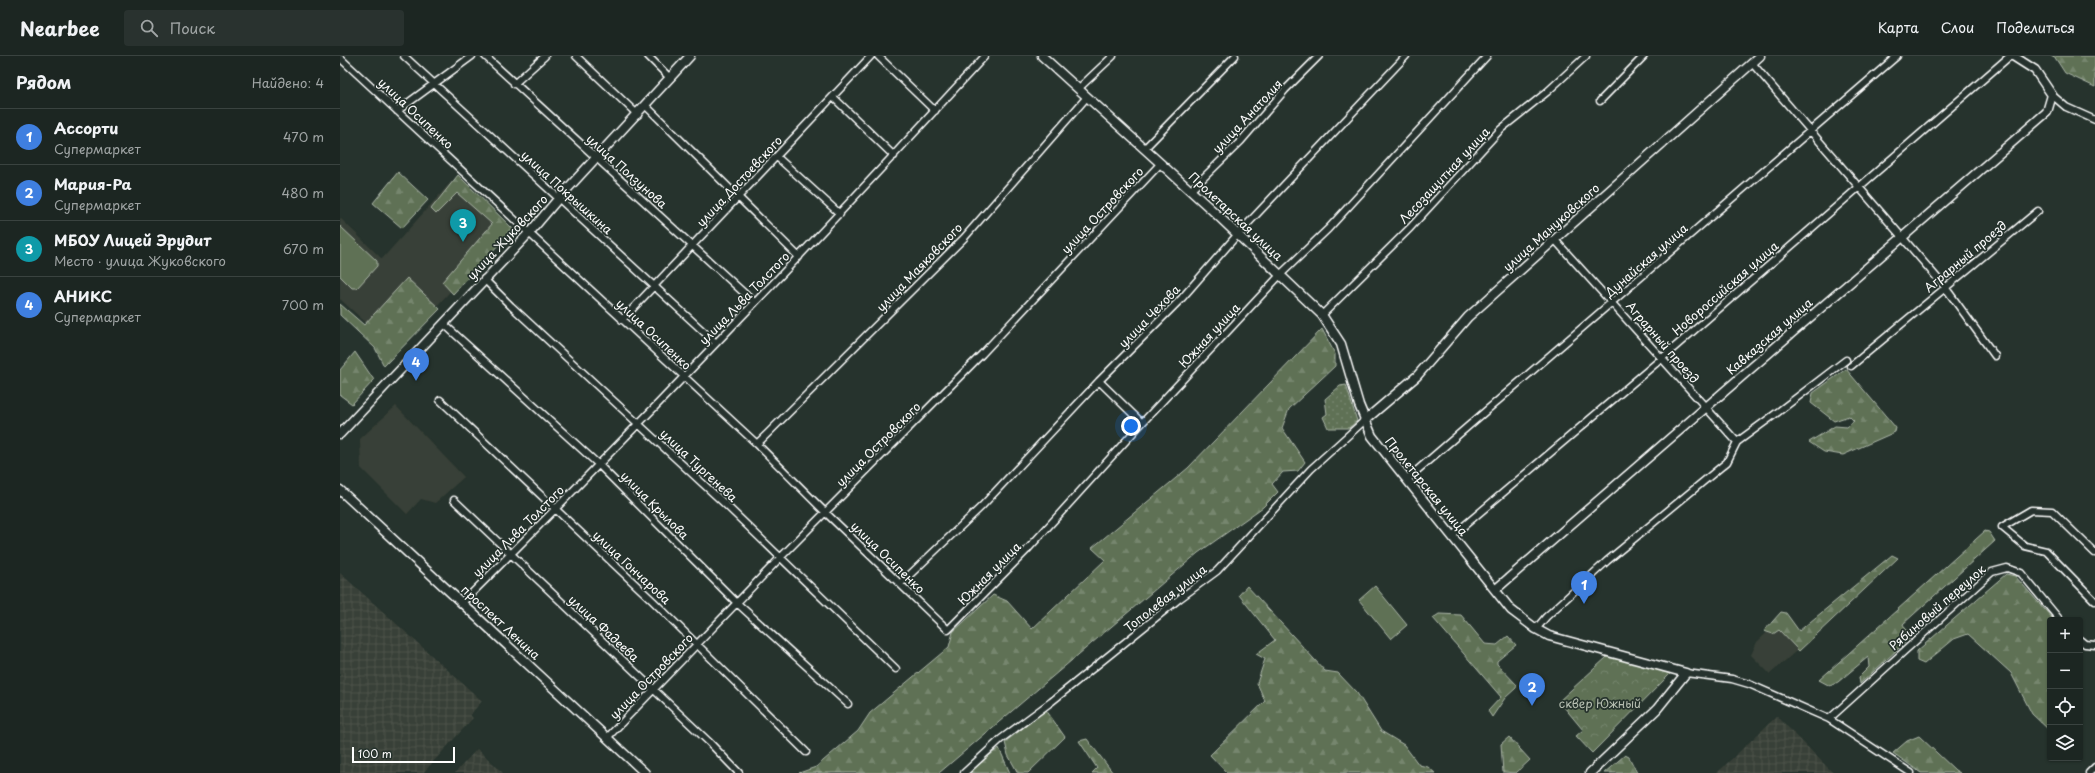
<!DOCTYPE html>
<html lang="ru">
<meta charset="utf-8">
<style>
:root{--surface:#1c2622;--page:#29322f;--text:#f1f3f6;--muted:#a0a5a5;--line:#3a4340;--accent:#b45309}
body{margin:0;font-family:"Playpen Sans",sans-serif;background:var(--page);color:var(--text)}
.controls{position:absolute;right:12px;bottom:12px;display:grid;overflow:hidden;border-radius:4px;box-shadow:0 1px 3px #0004}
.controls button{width:36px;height:36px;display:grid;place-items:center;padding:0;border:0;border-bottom:1px solid var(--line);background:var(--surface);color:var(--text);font:20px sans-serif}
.scale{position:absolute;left:12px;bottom:10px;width:103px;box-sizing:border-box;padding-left:4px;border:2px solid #fff;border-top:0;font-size:11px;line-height:14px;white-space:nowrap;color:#fff;-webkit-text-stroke:3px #26332d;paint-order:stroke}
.you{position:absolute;left:791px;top:370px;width:14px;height:14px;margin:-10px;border:3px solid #fff;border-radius:50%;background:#1a73e8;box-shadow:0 0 0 6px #1a73e833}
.badge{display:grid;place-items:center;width:26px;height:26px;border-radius:50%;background:var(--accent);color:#fff;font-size:13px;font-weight:700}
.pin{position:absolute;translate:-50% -33px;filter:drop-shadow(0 1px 2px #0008)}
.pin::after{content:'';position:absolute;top:21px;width:14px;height:12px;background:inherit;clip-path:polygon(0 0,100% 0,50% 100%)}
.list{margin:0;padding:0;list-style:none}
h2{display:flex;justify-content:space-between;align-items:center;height:52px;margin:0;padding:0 16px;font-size:17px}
h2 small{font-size:13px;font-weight:400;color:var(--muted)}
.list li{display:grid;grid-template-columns:26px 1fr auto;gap:12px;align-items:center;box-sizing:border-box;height:56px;padding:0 16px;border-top:1px solid var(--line)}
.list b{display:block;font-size:15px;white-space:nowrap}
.list p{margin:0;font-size:13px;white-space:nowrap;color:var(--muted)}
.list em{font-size:13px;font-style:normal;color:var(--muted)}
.icon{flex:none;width:22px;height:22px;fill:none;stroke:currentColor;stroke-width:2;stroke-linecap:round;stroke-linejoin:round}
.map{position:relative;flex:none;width:1755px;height:717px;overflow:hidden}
header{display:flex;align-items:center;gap:24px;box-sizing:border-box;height:56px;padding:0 20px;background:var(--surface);border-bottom:1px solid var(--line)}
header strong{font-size:19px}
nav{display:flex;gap:22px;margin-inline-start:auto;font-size:14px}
.search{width:280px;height:36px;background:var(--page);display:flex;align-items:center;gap:10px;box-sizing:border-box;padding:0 14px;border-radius:4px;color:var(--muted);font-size:15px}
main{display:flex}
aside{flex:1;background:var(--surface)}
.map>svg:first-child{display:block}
.built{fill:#394037}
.industrial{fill:url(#industrial-grid)}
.grass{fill:url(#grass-dots);stroke:#aeb8aa}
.forest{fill:url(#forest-firs);stroke:#aeb8aa}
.park{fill:url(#park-crowns);stroke:#aeb8aa}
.garden{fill:#5e7155;stroke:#aeb8aa}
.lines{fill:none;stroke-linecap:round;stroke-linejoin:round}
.street-casing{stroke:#fff;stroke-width:9}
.secondary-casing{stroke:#fff;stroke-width:11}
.street{stroke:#26332d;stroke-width:6}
.secondary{stroke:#26332d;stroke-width:8}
.labels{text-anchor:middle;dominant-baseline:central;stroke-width:3.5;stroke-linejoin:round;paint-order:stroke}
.street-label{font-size:12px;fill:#fff;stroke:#26332d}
.park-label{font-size:12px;fill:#b7bfb2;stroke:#26332d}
</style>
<header>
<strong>Nearbee</strong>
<div class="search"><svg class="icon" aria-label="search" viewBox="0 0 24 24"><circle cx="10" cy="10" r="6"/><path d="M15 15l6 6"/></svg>Поиск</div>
<nav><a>Карта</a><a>Слои</a><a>Поделиться</a></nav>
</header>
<main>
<aside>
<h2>Рядом<small>Найдено: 4</small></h2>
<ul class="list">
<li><span class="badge" style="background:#3f7fe0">1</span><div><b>Ассорти</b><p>Супермаркет</p></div><em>470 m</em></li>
<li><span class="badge" style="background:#3f7fe0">2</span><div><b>Мария-Ра</b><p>Супермаркет</p></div><em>480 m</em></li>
<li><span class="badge" style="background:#0f9aa8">3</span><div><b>МБОУ Лицей Эрудит</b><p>Место · улица Жуковского</p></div><em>670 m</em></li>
<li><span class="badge" style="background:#3f7fe0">4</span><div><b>АНИКС</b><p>Супермаркет</p></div><em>700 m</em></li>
</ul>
</aside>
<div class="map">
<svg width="1755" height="717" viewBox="0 0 1755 717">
<defs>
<pattern id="industrial-grid" width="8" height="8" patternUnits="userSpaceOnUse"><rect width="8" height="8" fill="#394037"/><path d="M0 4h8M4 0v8" fill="none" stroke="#4d534b"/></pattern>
<pattern id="grass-dots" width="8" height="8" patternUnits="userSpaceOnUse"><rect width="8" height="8" fill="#5e7155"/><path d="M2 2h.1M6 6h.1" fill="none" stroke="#76866e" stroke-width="1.8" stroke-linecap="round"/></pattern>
<pattern id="forest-firs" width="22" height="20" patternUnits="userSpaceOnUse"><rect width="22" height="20" fill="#5e7155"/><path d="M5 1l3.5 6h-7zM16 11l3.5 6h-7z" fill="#76866e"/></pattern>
<pattern id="park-crowns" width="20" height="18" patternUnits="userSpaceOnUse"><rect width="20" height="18" fill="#5e7155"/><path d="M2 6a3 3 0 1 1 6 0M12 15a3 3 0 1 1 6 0" fill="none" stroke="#76866e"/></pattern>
</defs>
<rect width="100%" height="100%" fill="#26332d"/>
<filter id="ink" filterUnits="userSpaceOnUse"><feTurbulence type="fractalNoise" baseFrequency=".025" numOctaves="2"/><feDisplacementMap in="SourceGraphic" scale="8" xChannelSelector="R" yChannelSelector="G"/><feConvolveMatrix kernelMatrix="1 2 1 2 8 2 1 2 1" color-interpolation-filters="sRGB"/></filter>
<g filter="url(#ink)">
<path class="built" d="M112,125l57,47 -113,122 -56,-51v-81l42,41z
M56,350l68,71 -29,26 -14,-4 -14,15 -46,-46 -1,-29z
M1440,564l23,25 -33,29 -19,-19 6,-13z"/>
<path class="industrial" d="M0,517l142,128 -12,14 3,3 -50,55h-83z
M1437,660l56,57h-116z
M137,693l6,5 20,19h-48z"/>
<path class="grass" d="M1006,329l11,36 -8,7h-21l-5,-11 4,-3 -2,-15 15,-13z"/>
<path class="forest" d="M1711,0h44v31l-30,-14 -9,-14z
M58,116l30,28 -26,28 -29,-25z
M118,119l55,54 -60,65 -11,-12 50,-58 -35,-31 -21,21 -5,-5z
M67,222l33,31 -56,57 -9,-18 -35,-33v-11l24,21z
M982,273l13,25v12l-46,43 -7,19 23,34 -7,9 -15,1 -11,12 6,8 -15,15 -65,46 -259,220h-140l17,-6 42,-36 12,-18 79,-66 4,-15 40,-37 14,6 25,28 73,-69 -13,-12 96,-80z
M15,296l19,28 -22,24 -12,-9v-25z
M1506,313l50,59 -1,4 -52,23 -19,-3 -15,-10 26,-16 12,1 7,-6 -5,-5 -15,5 -23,-18 2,-10z
M1645,475l4,1 6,9 -92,83 7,14 -50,46 -1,-7 10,-10 -1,-10 -30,25 -8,4 -11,-6z
M1552,499l6,3 -99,93 -20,-21 -6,4 -9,-3 17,-19 5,1 13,18z
M1666,518l9,2 39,44h-4v111l-18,-17 -21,-41 -43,-39 -14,5 -30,25 -7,-3v-10z
M907,530l78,85 13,2 19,20 24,38 23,14 15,20 9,2 7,6h-208l-17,-18 55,-54 -8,-18 8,-24 -9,-5 19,-14 -36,-45z
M1099,558l22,1 24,29 12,1 11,-9 8,9 -19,16v3l20,21 -1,3 -11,10 -13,19 -4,-6 13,-14 -68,-79z
M706,654l19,27 -37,36h-10l-10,-18 -3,-13z
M1579,680l36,34 5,3h-39l-28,-20 14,-12z
M1169,681l21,23 -14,13 -13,-1 -2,-28z
M747,683l26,34h-21l5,-5 -18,-27z
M659,692l11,25h-43z
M1285,699l4,2 8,16h-33z"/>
<path class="park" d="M1267,601l41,9 22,8 -78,79 -16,-17 7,-6 -24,-29z"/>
<path class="garden" d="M0,170l37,35v5l-20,22h-5l-12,-12z
M1035,530l32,39 -16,14 -32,-39z"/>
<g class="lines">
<g class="street-casing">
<path id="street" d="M64,0l312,287
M145,0l270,247
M236,0l62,59
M308,0l22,22
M538,0l57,55
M0,2l417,386 69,69 122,117 79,-80 115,-127 139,-149 47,-45 159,-173
M1412,7l193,224 50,69
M174,28l31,-28
M738,33l35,-33
M1712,39l14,12 29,13
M493,41l61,59
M1260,45l44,-45
M305,49l154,152
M57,55l75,-55
M805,92l90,-92
M437,101l63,57
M851,134l50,-49 44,-51 34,-34
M1215,184l182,202
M144,223l27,27 215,199 170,164
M982,259l88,-87 91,-99 46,-37 39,-36
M282,264l249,-264
M104,268l155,141 138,138 111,101
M1511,310l187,-155
M759,325l43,42
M100,344l213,201 153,151
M417,388l207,-206 123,-141
M1067,423l490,-423
M114,444l255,242 30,31
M1112,480l209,-177 349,-303
M1755,497l-43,-42 -21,-1 -29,17 23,19 21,5 49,50
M560,528l82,-78 117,-125 83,-83 56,-64 168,-178
M123,546c178,-178 352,-360 522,-546
M1196,573l10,-12 61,-56 120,-99 10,-20 37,-27 72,-55
M1740,584l5,4 10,1
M1346,617l46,6 17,5 80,35 82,54
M1489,663l163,-147 15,-4 14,5 39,47
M267,682l170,-177 205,-207 179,-191
M624,717l37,-34 50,-37 128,-103 38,-28 94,-102 53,-48
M1749,717l6,-6"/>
</g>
<g class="secondary-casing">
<path id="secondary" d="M702,0l171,155 109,104 19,29 18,61 13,31 139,174 25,19 13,7 137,37 -29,36 -67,64
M1024,365l53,-45 51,-59 292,-261
M0,378l190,-202 28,-33 132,-143
M0,434l305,283
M1155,534l552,-478 5,-17 -17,-25 -22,-14"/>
</g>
<use href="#street" class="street"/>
<use href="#secondary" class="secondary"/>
</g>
</g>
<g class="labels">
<g class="street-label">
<text transform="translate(76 57) rotate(43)">улица Осипенко</text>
<text transform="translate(907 60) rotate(-47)">улица Анатолия</text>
<text transform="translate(287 115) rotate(42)">улица Ползунова</text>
<text transform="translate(1104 119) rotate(-47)">Лесозащитная улица</text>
<text transform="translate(399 125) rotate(-47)">улица Достоевского</text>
<text transform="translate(227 136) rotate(42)">улица Покрышкина</text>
<text transform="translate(762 154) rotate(-47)">улица Островского</text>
<text transform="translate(896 160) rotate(43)">Пролетарская улица</text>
<text transform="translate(1211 171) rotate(-42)">улица Мануковского</text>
<text transform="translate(167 181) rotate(-47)">улица Жуковского</text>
<text transform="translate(1625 200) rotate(-40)">Аграрный проезд</text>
<text transform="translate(1306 204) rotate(-41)">Дунайская улица</text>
<text transform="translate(579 211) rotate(-46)">улица Маяковского</text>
<text transform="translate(1385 232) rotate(-41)">Новороссийская улица</text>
<text transform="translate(404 242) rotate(-46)">улица Льва Толстого</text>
<text transform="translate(809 260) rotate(-46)">улица Чехова</text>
<text transform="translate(314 278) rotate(43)">улица Осипенко</text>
<text transform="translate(869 279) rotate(-47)">Южная улица</text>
<text transform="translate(1429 280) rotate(-41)">Кавказская улица</text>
<text transform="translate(1323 286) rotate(49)">Аграрный проезд</text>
<text transform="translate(538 388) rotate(-45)">улица Островского</text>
<text transform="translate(359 409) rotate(43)">улица Тургенева</text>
<text transform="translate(1087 430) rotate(51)">Пролетарская улица</text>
<text transform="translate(315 449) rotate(45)">улица Крылова</text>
<text transform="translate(178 475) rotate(-45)">улица Льва Толстого</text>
<text transform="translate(548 501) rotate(44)">улица Осипенко</text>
<text transform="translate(292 511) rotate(43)">улица Гончарова</text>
<text transform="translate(649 517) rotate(-45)">Южная улица</text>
<text transform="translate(825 542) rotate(-38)">Тополевая улица</text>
<text transform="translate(1597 551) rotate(-41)">Рябиновый переулок</text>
<text transform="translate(161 566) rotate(43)">проспект Ленина</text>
<text transform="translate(264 572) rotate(43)">улица Фадеева</text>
<text transform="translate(311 620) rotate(-46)">улица Островского</text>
</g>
<g class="park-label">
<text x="1260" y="647">сквер Южный</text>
</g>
</g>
</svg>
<div class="controls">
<button>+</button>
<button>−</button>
<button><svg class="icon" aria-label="locate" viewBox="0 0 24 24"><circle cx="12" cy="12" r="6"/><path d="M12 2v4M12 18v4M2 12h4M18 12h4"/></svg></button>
<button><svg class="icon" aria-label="layers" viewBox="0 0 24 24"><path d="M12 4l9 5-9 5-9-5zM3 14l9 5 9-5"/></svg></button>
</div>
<div class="scale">100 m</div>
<div class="you"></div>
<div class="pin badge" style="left:1244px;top:548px;background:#3f7fe0">1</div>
<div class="pin badge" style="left:1192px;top:650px;background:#3f7fe0">2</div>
<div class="pin badge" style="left:123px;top:186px;background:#0f9aa8">3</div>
<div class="pin badge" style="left:76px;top:325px;background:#3f7fe0">4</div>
</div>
</main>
